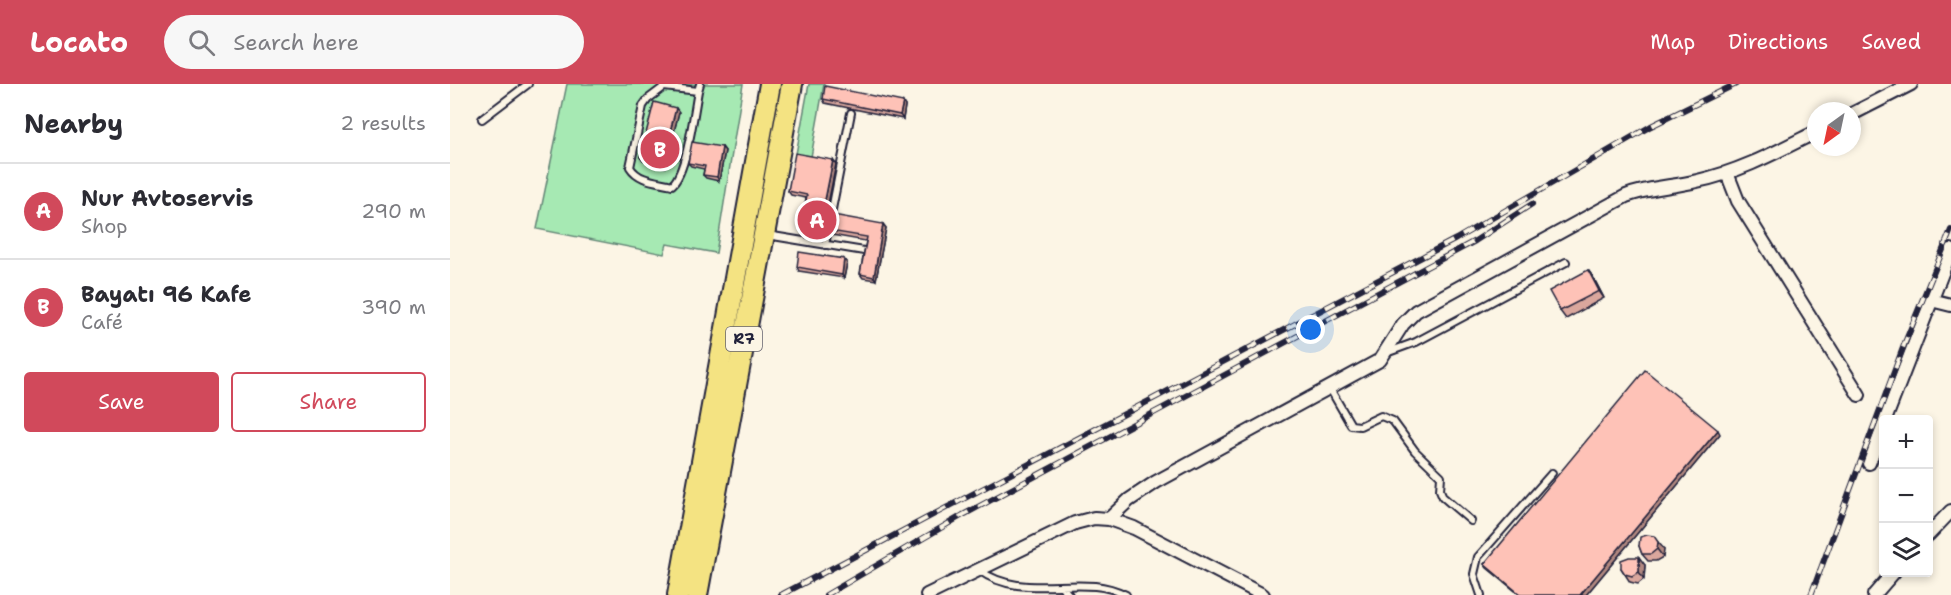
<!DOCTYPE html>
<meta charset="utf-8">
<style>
:root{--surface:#fff;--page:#f7f7f7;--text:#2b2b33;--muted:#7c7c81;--line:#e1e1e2;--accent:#d1495b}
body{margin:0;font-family:"Shantell Sans",sans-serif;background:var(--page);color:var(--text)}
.controls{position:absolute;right:18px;bottom:18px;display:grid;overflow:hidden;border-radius:6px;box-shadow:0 3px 9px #0003}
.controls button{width:54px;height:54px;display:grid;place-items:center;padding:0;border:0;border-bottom:2px solid var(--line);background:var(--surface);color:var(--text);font:30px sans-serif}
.compass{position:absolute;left:1357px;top:18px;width:54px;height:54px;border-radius:50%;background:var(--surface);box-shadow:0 3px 9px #0003;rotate:213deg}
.you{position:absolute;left:861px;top:246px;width:21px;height:21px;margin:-15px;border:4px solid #fff;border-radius:50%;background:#1a73e8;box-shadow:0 0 0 9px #1a73e833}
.badge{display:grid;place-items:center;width:39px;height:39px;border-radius:50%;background:var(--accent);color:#fff;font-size:20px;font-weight:700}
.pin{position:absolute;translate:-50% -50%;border:3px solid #fff;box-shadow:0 2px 6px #0006}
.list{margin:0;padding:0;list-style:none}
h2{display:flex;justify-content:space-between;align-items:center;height:78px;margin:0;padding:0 24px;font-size:26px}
h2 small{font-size:20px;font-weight:400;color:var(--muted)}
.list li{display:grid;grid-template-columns:39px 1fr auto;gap:18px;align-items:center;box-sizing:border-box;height:96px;padding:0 24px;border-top:2px solid var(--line)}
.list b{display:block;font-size:22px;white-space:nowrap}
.list p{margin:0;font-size:20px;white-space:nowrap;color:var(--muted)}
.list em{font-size:20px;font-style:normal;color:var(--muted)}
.actions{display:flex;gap:12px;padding:18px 24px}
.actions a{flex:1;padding:14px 0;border:2px solid var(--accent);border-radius:6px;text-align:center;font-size:21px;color:var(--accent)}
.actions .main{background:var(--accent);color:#fff}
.icon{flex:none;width:33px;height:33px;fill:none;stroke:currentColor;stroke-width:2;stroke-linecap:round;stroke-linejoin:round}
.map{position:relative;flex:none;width:1501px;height:511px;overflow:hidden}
header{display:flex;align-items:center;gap:36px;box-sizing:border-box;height:84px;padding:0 30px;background:var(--accent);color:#fff}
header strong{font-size:28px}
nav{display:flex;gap:33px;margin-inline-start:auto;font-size:21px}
.search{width:420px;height:54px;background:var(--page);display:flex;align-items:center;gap:15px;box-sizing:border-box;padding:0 21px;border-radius:33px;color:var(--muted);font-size:22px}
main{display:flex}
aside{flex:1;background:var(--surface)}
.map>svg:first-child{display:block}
.green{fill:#a6e9b3;stroke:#648677;stroke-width:1.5}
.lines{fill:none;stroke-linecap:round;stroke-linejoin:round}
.lane-casing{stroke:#22223b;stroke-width:10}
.street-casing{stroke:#22223b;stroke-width:16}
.primary-casing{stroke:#22223b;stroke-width:24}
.lane{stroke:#fcf5e5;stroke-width:6}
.street{stroke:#fcf5e5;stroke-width:12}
.primary{stroke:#f4e382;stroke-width:20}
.rail-casing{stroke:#22223b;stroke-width:6}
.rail{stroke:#fcf5e5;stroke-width:4;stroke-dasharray:11;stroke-linecap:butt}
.wall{fill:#daa79d;stroke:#22223b;stroke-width:1.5}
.shaded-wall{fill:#b28880;stroke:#22223b;stroke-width:1.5}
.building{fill:#fec2b7;stroke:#22223b;stroke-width:1.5}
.labels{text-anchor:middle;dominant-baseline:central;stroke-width:4.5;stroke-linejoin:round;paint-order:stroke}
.shield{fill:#fcf5e5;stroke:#63616e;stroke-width:1.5}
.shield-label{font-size:15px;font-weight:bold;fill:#22223b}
</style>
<header>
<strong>Locato</strong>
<div class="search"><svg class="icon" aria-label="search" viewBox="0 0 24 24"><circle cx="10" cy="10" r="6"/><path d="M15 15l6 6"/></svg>Search here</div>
<nav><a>Map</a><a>Directions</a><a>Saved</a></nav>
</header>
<main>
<aside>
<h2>Nearby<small>2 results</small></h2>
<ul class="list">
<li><span class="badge">A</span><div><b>Nur Avtoservis</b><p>Shop</p></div><em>290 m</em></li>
<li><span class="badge">B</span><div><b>Bayatı 96 Kafe</b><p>Café</p></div><em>390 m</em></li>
</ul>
<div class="actions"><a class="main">Save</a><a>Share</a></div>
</aside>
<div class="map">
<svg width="1501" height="511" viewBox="0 0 1501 511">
<rect width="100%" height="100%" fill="#fcf5e5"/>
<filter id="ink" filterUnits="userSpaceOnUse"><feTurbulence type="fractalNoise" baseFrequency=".0167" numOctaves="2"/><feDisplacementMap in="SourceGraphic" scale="12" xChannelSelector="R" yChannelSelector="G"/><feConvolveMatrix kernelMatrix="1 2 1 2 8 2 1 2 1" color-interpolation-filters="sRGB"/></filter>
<g filter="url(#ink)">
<path class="green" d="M117,0h176l-27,169 -49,-9 -3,10 -127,-25z
M359,0h15l-13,73 -15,-3z"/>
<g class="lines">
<g class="lane-casing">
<path id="lane" d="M248,7l-34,-4 -16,12 -5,7 -13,61c8,13 24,14 38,17l4,1c15,-13 22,-73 26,-94l2,-7
M32,35l46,-35
M317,151l97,16
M375,161l26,-132
M936,269l30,-11 150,-80
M879,303l22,38 9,1 21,-10 12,5 22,30 26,25 -1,14 3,7 28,24
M529,486c34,25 74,13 116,16 11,1 21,4 31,9
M613,504l6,7
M1031,511l-7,-21 4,-17 74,-84"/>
</g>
<g class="street-casing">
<path id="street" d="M1402,30l59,-30
M1277,89l11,28 121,194
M1481,216l20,5
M1435,336l66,-170
M1419,379l15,-38
M659,435l20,-19 27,-18 224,-122 23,-36 13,-13 210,-115c23,-9 47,-9 71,-15 43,-9 81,-30 119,-49
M1478,451l23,-24
M477,511l148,-72 19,-5 15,1 25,9 129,67
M1424,511l20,-23"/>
</g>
<g class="primary-casing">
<path id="primary" d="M228,511l92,-511
M247,511l95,-511"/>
</g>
<use href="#lane" class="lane"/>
<use href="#street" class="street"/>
<use href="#primary" class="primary"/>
<g class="rail-casing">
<path id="rail" d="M331,511l675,-356 195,-113 85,-42
M376,511l137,-80 512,-274 57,-37
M1361,511l93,-250 47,-115"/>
</g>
<use href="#rail" class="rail"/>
</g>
<path class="wall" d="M373,15l82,7 -2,13 -78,-16z
M229,28l-14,55 -22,-6 -3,-4z
M272,63l3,4 -6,30 -13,-3 -3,-3 1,-6 -13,-3 -3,-3z
M386,80l-14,70 -18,-4 -3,-4 5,-28 -15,-3 -3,-4z
M433,140l3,4 -10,52 -13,-2 -3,-4 6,-33 -34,-6 -2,-4z
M397,179l-3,15 -45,-7 -2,-4z
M1138,186l5,7 11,21 -38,21 -6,-8z
M1270,350l-134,161h-66l-33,-27 -3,-4z
M1189,462l25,3 -1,8 -7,4h-8l-6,-7z
M1195,481l-1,14 -6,5 -8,-2 -9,-14z"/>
<path class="shaded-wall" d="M453,18l2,4 -2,13 -3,-4z
M226,24l3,4 -14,55 -3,-4z
M272,63l3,4 -6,30 -2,-4z
M383,76l3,4 -14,70 -3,-4z
M433,140l3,4 -10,52 -2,-3z
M394,175l3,4 -3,15 -2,-3z
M1138,186l5,7 11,21 -5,-7z
M1268,346l2,4 -134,161h-6z
M1208,458l6,7 -1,8 -6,-8z
M1189,473l6,8 -1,14 -5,-7z"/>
<path class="building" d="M375,2l78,16 -3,13 -77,-16z
M204,18l22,6 -14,55 -22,-6z
M242,58l30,5 -5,30 -14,-2 2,-9 -17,-3z
M345,69l38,7 -14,70 -18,-4 6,-31 -19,-4z
M383,131l50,9 -9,53 -14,-3 7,-37 -37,-6z
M349,168l45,7 -2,16 -45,-8z
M1138,186l11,21 -39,20 -11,-20z
M1195,286l73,60 -138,165h-59l-37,-31z
M1197,451l7,1 4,6 -1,7 -6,5h-9l-3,-8 1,-9z
M1179,473h10v15l-7,4 -7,-2 -4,-6v-8z"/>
</g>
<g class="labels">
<rect class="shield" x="276" y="243" width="36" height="24" rx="4.5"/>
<g class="shield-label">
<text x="294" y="255">R7</text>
</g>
</g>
</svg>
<div class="controls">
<button>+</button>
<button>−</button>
<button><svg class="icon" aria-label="layers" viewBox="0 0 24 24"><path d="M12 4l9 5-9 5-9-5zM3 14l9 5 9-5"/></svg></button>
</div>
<svg class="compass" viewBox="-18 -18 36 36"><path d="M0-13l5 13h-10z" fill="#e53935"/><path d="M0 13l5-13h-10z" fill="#7c7c81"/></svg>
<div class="you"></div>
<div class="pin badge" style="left:367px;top:136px">A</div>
<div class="pin badge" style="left:210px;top:65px">B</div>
</div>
</main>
